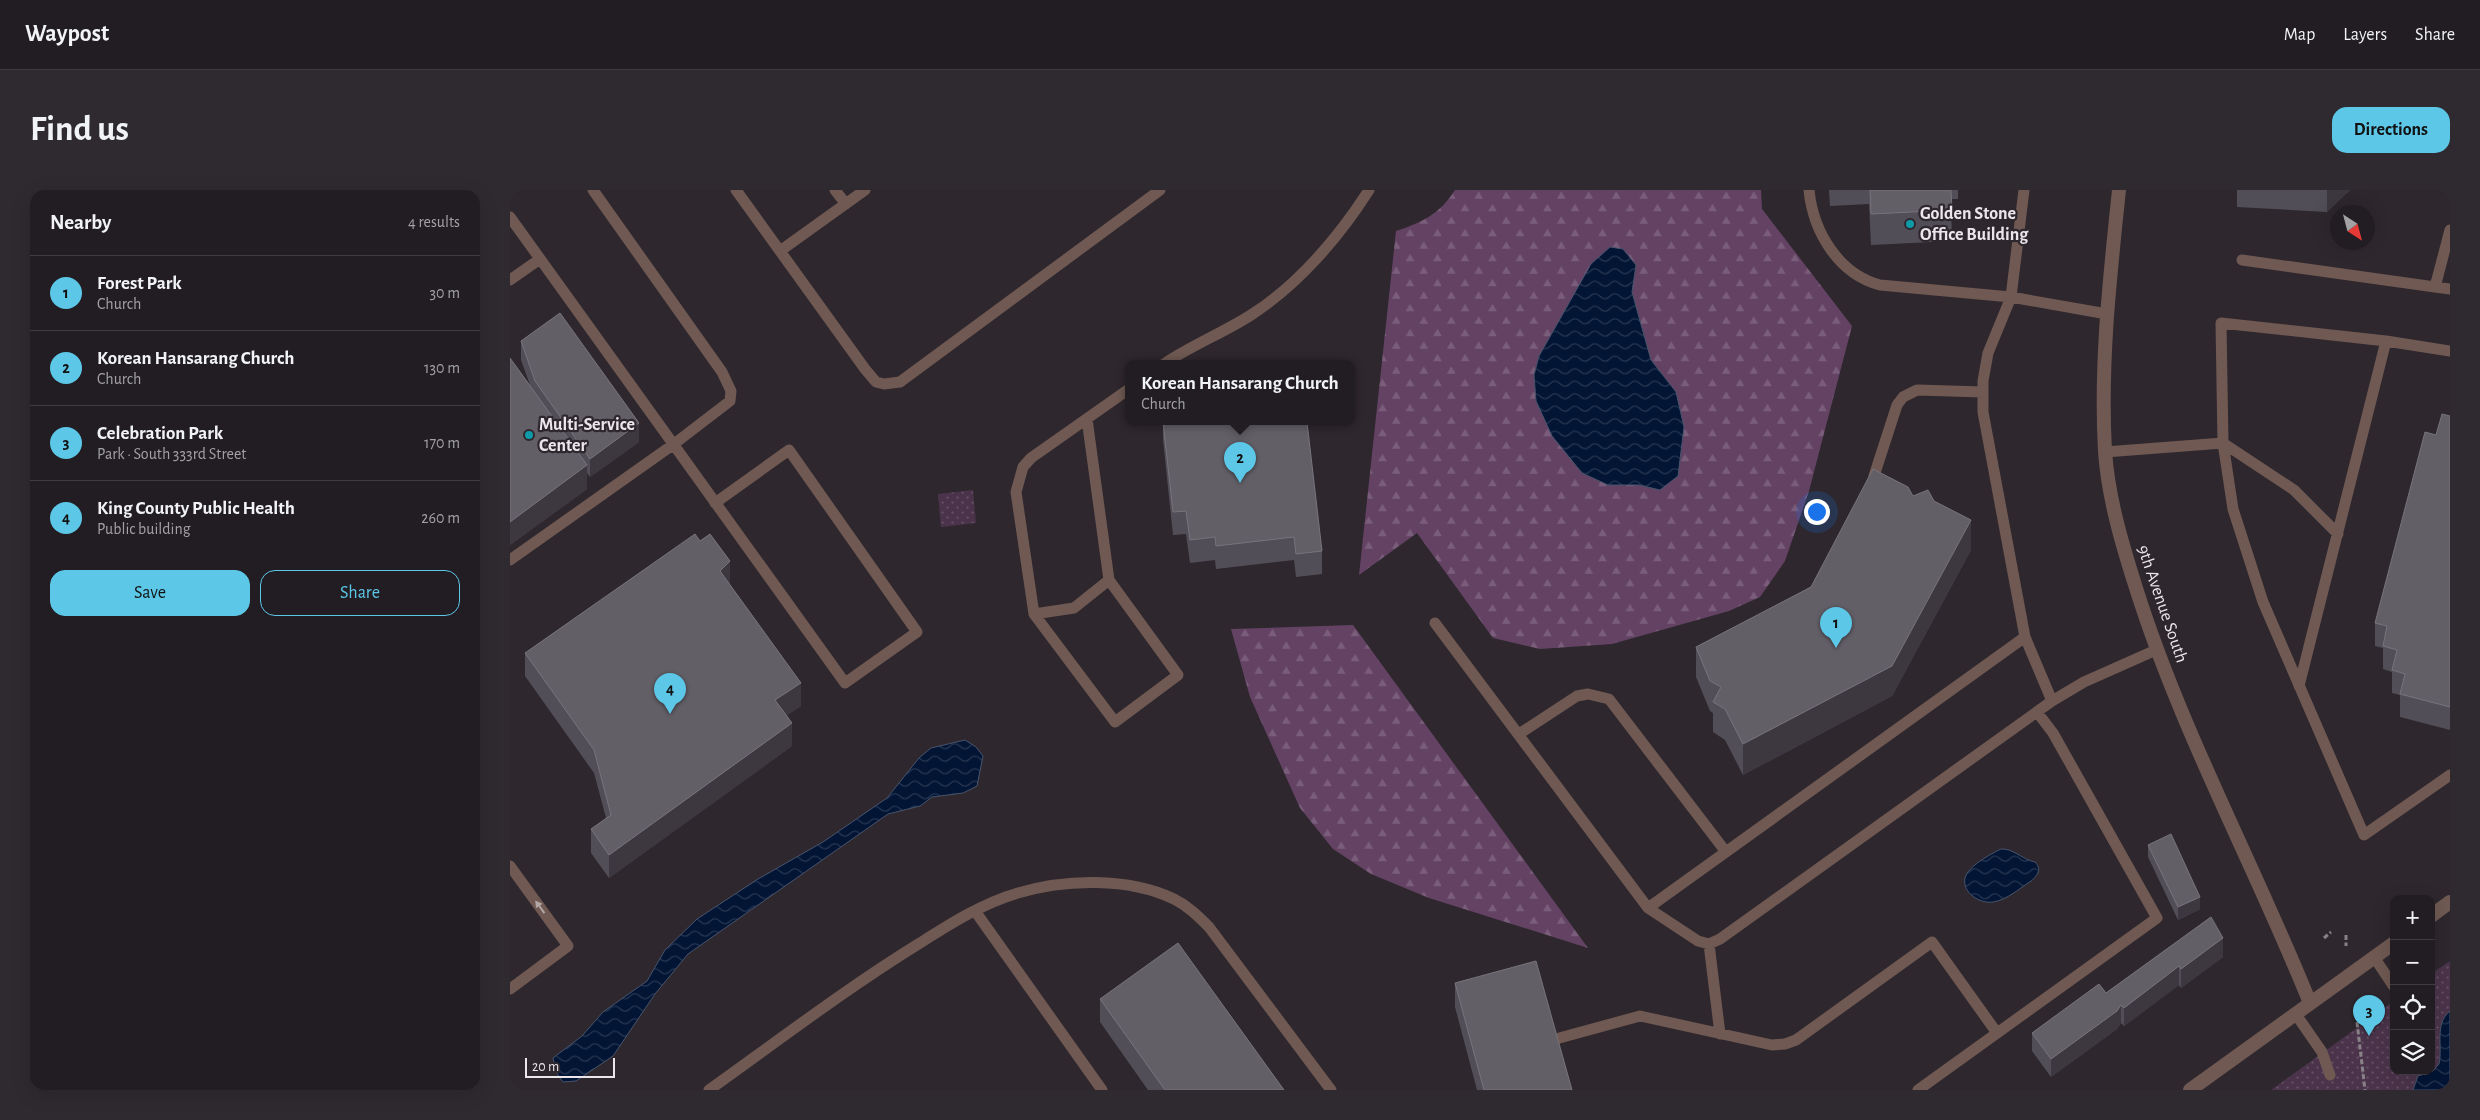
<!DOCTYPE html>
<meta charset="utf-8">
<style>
:root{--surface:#221d22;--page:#2e2a2f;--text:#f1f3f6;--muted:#a2a2a5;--line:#3f3b40;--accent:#5cc7e7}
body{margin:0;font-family:"Alegreya Sans",sans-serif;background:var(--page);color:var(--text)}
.controls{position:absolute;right:15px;bottom:15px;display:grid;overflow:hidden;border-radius:10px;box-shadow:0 5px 20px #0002}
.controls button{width:45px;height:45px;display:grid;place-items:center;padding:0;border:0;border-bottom:1px solid var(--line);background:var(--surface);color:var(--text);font:25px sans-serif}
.compass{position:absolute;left:1820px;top:15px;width:45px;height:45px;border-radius:50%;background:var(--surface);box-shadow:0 5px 20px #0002;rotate:144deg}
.scale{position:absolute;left:15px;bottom:12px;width:90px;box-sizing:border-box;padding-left:5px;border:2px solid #ebe6eb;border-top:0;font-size:14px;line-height:18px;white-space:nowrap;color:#ebe6eb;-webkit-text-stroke:4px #2e272e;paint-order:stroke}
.you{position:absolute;left:1306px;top:321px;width:18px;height:18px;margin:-12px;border:4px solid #fff;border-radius:50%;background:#1a73e8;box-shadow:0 0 0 8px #1a73e833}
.badge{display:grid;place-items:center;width:32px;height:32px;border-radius:50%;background:var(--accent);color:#111;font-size:16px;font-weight:700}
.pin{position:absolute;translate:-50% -41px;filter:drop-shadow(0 1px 2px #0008)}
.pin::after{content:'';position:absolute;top:26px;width:18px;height:15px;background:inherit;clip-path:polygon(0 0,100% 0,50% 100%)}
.popup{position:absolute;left:615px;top:170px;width:230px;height:65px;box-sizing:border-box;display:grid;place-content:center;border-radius:10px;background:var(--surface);filter:drop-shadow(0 1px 4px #0005);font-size:16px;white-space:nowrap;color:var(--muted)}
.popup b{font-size:19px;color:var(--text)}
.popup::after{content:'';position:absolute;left:50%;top:100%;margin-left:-10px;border:10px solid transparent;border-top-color:var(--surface)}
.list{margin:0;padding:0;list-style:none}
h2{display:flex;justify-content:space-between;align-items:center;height:65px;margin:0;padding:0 20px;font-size:21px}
h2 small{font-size:16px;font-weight:400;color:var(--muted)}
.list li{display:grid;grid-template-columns:32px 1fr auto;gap:15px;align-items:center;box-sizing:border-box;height:75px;padding:0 20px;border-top:1px solid var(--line)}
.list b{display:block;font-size:19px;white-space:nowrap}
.list p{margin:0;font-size:16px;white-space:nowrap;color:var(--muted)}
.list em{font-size:16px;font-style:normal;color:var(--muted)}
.actions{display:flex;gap:10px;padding:15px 20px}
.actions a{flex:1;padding:11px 0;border:1px solid var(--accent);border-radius:15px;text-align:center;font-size:18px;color:var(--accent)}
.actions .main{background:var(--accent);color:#111}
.icon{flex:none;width:28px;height:28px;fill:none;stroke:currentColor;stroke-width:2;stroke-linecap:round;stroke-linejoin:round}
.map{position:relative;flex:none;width:1940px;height:900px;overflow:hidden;border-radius:15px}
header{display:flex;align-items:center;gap:30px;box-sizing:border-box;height:70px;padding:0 25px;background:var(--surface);border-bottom:1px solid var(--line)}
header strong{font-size:24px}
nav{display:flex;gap:28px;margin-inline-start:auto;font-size:18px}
.intro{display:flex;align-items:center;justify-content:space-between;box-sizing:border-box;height:120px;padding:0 30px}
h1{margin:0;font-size:35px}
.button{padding:12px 22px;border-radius:15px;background:var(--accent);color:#111;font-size:18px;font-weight:700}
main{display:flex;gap:30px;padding:0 30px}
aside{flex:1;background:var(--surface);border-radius:15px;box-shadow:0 5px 20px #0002}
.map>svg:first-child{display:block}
.forest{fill:url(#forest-firs);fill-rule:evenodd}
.park{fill:url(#park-dots)}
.water{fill:url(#water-waves);stroke:#48546c}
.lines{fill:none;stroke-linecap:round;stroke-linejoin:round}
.path{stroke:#888288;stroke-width:3;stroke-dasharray:5 2.5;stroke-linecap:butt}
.service{stroke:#6f5952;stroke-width:11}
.minor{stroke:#6f5952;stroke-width:14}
.wall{fill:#524e57}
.shaded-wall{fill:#3d3840}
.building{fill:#635f67;stroke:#78747c}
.oneway{fill:#b3a7a6}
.culture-dot{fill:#0f9aa8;stroke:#2e272e;stroke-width:2}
.labels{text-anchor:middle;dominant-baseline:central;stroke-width:4.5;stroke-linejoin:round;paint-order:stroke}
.poi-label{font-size:18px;font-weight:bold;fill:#ebe6eb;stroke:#2e272e;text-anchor:start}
.street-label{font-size:18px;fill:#ebe6eb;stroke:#2e272e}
</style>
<header>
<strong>Waypost</strong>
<nav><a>Map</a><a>Layers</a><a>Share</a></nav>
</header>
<div class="intro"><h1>Find us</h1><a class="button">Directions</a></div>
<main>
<aside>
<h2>Nearby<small>4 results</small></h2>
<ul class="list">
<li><span class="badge">1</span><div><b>Forest Park</b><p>Church</p></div><em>30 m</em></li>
<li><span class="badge">2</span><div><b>Korean Hansarang Church</b><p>Church</p></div><em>130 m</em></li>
<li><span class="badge">3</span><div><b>Celebration Park</b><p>Park · South 333rd Street</p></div><em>170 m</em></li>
<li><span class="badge">4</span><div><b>King County Public Health</b><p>Public building</p></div><em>260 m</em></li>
</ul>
<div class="actions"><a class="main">Save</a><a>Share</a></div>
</aside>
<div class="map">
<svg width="1940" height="900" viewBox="0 0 1940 900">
<defs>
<pattern id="forest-firs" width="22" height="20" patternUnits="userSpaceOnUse" patternTransform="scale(1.25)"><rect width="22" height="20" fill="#634264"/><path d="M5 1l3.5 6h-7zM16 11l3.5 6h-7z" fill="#7a5d7a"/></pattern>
<pattern id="park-dots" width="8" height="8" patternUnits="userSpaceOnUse" patternTransform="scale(1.25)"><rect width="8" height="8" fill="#4b344b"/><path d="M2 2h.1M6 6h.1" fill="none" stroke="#655165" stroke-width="1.8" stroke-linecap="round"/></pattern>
<pattern id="water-waves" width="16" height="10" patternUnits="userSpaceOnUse" patternTransform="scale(1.25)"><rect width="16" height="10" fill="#021535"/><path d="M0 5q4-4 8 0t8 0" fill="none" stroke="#273752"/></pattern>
</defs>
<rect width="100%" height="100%" fill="#2e272e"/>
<path class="forest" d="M945,0h306l1,19 90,117 -43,165 -24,70 -25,36 -31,14 -117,33 -72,5 -47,-11 -76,-105 -58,42 37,-344c25,-8 44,-17 59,-41zM1126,75l-4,27 19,68 25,32 -16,98 -21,-5h-31l-72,-84 -2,-26 5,-19z
M843,435l235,323 -159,-50 -58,-24 -38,-25 -33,-41 -50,-111 -19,-68z"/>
<path class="park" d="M463,300l3,33 -35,4 -3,-33z
M1940,771v129h-179l123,-89v70h37v-97z"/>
<path class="water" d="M1100,57l13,2 13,16 -4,27 8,29 11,39 25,32 8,35 -6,49 -18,14 -21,-5h-31l-26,-12 -30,-37 -16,-35 -2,-26 5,-19 52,-92z
M455,550l11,7 7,9 -6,30 -14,7 -31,4 -12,9 -32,8 -200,140 -33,40 -42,62 -37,25 -13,1 -7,-10 -3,-14 29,-22 21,-24 44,-31 18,-31 32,-31 61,-40 65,-37 64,-44 32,-40 12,-10z
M1491,659c12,-1 22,11 34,13 7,7 3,13 -4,19 -11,7 -24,19 -38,21 -13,2 -31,-9 -28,-24 3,-12 26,-24 36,-29z
M1940,821v79h-37l5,-14 15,-5 6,-7c4,-18 -5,-40 11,-53z"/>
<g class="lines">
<path class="path" d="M1836,745v11
M1814,748l7,-6
M1854,811l6,12
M1847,832l8,68"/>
<path class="service" d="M226,0l129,179 11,13 8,2 16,-2 260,-192
M325,0l11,14
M1299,0c4,41 29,84 71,95l131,12 96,17
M1514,0l-13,107 -23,56 -5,28v31l42,225 27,64
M0,27l335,466 72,-51 -128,-182 -74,53
M270,61l85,-61
M1732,70l193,27 15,-57
M0,90l30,-21
M1925,97l15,2
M654,174c28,-19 59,-31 87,-49 47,-30 88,-78 118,-125
M577,229l22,161 69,95 -63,47 -81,-108 -18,-122 7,-25 8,-9 98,-69
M1713,253l10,66 30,93 101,233 86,-60
M1713,253l71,47 44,44
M1595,262l118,-9 -2,-120 165,18 64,10
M1364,286l23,-71 6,-8 14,-7 66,2
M0,370l164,-116 56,-43 1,-10 -9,-19 -129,-182
M524,424l40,-6 35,-28
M925,433l213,285 50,33 11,3 11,-5 332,-238 32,-19 72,-32
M1789,496l87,-345
M1009,544l58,-38 11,-2 21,5 117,153
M0,676l58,80 -58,43
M1138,718l377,-271
M465,721l127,179
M1199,754l11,90
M1864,767l20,30
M1785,823l27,39 8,23
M1042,850l88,-24 132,29 13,-1 11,-4 136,-98 65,91
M199,900c70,-50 138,-102 211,-147 30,-19 63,-40 98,-50 47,-14 110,-16 156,6 14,7 24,17 35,28l122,163
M1408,900l239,-172 -104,-185 -16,-21"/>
<path class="minor" d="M1609,0c-9,86 -19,174 -14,261 3,46 17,93 31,137 45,143 118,276 174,415
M1921,726l19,-14
M1680,900l204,-147"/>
</g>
<path class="wall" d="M1319,0h129v9h-7l1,42 -81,4 -2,-41 -39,2z
M1727,0h113l-23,22 -90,-5z
M11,151l118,101 -49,35 -3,-4v16l-77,56v-187l20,27 -9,-25z
M1940,226v314l-50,-13v-22l-8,-2v-21l-9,-3v-21l-8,-2v-23l61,-188z
M653,232h144l15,129v23l-26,3 -2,-17 -78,9 -1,-9 -25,3 -4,-29 -13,1 -10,-95z
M1424,311l37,49 -79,146 -149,79 -18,-35 -12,-8v-19l-3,-2 -14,-34v-30l115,-60z
M220,395l71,121 -14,9 5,31 -183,132 -18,-25v-24l15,-11 -12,-45 -69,-97v-23z
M1638,655l52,64 -22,11 -30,-63z
M1701,727l12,40 -42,31 -2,-3 -55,41 -3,-3 -4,6 -66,48 -19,-26v-18l74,-40z
M945,793l117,107h-95l-22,-83z
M590,809l184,91h-136l-48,-68z"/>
<path class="shaded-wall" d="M1817,0h23l-23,22z
M129,233v19l-49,35v-18z
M77,275v24l-77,56v-23z
M1461,330v30l-79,146 -149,79v-31z
M220,371v24l-10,-14z
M291,493v23l-26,17v-23z
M282,533v23l-183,132v-23z
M1690,707v12l-22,11v-13z
M1713,748v19l-42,31v-19z
M1669,776v19l-55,41v-18z
M1611,815v18l-4,6 -66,48v-18z"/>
<path class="building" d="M1360,0h81l1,20 -81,4z
M50,123l79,110 -49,36 -55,-78 -14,-40z
M0,168l77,107 -77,57z
M764,171l1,3h-33z
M1932,224l8,2v291l-50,-13 5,-20 -13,-4 5,-20 -14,-4 4,-20 -12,-3 50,-191 11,3z
M653,232h144l15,129 -26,3 -2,-17 -78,9 -1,-9 -25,3 -4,-29 -13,1z
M1363,279l35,18 5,9 15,-6 6,11 37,19 -79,146 -149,78 -18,-35 -12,-7 8,-15 -11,-6 -14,-34 115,-60z
M185,344l5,7 10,-7 20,27 -10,10 81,112 -26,17 17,23 -183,132 -18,-26 20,-14 -17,-65 -69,-97z
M1661,644l29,63 -22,10 -30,-62z
M1701,727l12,21 -42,31 -2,-3 -55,42 -3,-3 -4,6 -66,48 -19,-26 67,-49 7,9z
M668,753l106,147h-119l-65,-91z
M1026,771l36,129h-88l-29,-107z"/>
<defs><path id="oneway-solid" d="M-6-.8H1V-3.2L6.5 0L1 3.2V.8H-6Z" transform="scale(1.25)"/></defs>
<use class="oneway" href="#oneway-solid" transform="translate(30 717) rotate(-126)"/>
<g class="culture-dot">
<circle cx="1400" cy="34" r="5"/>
<circle cx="19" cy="245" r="5"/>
</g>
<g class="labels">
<g class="poi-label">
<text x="1410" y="24">Golden Stone<tspan x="1410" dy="21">Office Building</tspan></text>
<text x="29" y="235">Multi-Service<tspan x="29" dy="21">Center</tspan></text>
</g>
<g class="street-label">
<text transform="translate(1652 414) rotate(71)">9th Avenue South</text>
</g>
</g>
</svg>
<div class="controls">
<button>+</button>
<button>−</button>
<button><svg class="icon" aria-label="locate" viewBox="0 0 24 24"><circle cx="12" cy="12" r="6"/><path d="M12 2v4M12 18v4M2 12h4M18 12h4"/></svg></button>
<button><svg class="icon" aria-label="layers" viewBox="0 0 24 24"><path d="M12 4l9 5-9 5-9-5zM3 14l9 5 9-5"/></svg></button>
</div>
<svg class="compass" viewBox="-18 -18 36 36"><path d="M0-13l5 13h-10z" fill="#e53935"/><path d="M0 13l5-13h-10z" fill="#a2a2a5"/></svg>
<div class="scale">20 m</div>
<div class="you"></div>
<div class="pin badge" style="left:1326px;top:458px">1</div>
<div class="pin badge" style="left:730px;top:293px">2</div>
<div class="popup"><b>Korean Hansarang Church</b>Church</div>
<div class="pin badge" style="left:1859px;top:846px">3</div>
<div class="pin badge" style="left:160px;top:524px">4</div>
</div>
</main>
